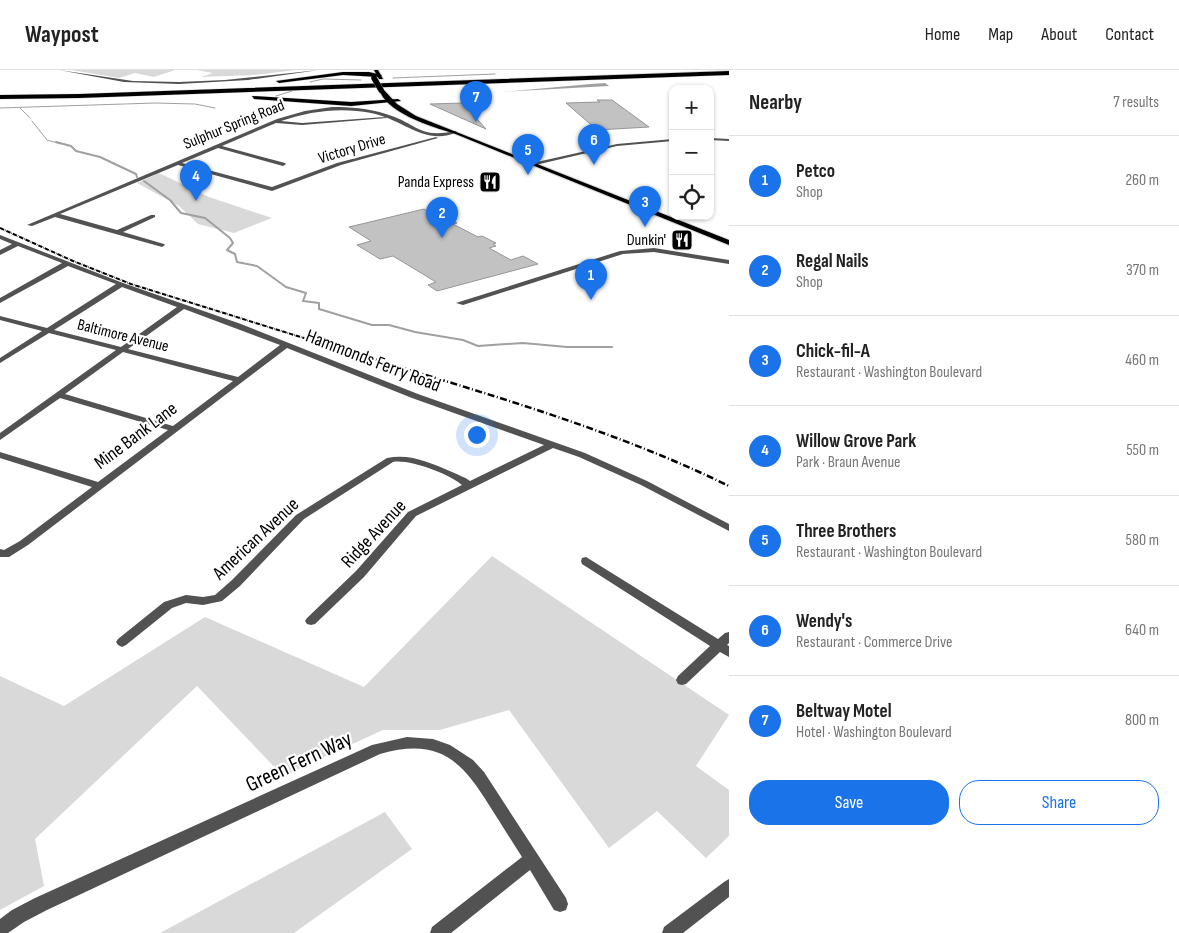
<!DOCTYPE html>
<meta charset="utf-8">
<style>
:root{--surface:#fff;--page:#f2f2f2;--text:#222;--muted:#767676;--line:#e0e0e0;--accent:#1a73e8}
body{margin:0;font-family:"Sofia Sans Condensed",sans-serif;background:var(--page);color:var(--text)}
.controls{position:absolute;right:15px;top:15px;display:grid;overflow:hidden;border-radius:10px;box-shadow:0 1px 4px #0004}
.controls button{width:45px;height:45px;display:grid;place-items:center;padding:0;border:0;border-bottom:1px solid var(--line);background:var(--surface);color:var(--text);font:25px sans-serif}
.you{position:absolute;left:476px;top:364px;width:18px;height:18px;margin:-12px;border:4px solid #fff;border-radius:50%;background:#1a73e8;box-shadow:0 0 0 8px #1a73e833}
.badge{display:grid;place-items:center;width:32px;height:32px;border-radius:50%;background:var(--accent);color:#fff;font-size:16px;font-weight:700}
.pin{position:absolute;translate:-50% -41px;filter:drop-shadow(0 1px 2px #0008)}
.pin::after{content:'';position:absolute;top:26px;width:18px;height:15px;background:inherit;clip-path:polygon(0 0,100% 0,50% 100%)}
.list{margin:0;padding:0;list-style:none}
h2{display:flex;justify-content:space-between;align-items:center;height:65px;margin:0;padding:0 20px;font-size:21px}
h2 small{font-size:16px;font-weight:400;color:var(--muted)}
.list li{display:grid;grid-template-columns:32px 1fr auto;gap:15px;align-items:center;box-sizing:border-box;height:90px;padding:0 20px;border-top:1px solid var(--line)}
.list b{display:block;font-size:19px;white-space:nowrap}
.list p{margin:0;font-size:16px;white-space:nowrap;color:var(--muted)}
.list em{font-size:16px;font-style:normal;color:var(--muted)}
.actions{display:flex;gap:10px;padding:15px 20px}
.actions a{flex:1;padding:11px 0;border:1px solid var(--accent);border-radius:20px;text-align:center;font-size:18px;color:var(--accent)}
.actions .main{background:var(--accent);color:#fff}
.icon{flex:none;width:28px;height:28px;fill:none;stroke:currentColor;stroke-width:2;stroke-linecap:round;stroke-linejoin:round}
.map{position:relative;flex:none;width:729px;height:863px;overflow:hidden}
header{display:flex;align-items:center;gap:30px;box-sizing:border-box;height:70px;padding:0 25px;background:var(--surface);border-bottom:1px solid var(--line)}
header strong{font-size:24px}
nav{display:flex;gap:28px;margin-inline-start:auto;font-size:18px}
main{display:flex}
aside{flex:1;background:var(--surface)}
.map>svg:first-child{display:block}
.green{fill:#d9d9d9}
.water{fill:#a0a0a0}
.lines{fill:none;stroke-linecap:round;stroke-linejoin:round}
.stream-far1{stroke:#a0a0a0;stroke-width:1}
.stream{stroke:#a0a0a0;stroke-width:2}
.building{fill:#c2c2c2;stroke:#969696}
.major-casing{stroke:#dbdbdb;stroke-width:2}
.highway-casing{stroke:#dbdbdb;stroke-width:1}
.minor{fill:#525252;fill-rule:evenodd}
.major{fill:#000;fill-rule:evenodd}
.highway{fill:#000;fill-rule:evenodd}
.rail-far1{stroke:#000;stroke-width:2;stroke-dasharray:4.5 1 0.5 1;stroke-linecap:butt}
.rail{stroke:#000;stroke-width:2.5;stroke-dasharray:7 2.5 1 2.5;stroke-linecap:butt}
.major-bridge-casing{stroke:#dbdbdb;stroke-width:6;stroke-linecap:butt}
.major-bridge{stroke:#000;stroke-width:5.5}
.labels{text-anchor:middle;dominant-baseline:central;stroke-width:4.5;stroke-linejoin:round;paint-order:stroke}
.far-street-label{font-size:16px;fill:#000;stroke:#fff}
.far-poi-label{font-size:16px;fill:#000;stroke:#fff;text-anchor:end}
.street-label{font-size:19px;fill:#000;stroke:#fff}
.near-street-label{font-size:22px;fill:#000;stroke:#fff}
</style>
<header>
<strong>Waypost</strong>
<nav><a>Home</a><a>Map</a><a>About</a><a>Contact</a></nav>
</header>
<main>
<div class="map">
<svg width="729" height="863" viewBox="0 0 729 863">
<rect width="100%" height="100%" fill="#fff"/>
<path class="green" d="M71,0h104l-21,7 -19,-4 -16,5z
M197,0h99l-42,5 -53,2 12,-4z
M159,103l50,24 63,21 -38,15 -36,-9 -19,-18 -42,-23z
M492,486l237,159 -33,51 33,24v46l-23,22 -49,-47 -48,37 -100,-138 -69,20h-57l-100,46 -86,-90 -162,153 9,47 -44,24v-234l64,30 141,-89 159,70z
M385,742l27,37 -118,84h-134z"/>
<path class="water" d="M605,13l4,3 -108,6 90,-8z"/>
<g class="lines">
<path class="stream-far1" d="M393,8l102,-4
M310,12l13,-3 38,1
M276,26l16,-5
M0,38l155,-5 40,1 20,4
M20,38l10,10
M32,51l15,19 14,4"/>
<path class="stream" d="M56,72l15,4 5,5 24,6 36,17 1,3
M144,111l26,19 11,13 24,5 25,20 3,5 -6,7 8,4 2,8 20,4 29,21 20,6 -3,8 16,2v6l53,16h17l26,7 48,8 15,6 45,-3 44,4h45"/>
</g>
<path class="building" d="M597,30h15l37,27 -52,3 -31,-27 34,-1z
M463,33l23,26 -56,-25z
M424,139l15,8 5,-1 13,7 -4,1 25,13 4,-1 14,7 -3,1 3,2 -7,2 22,12 12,-4 15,8 -101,27 -9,-6 8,-3 -43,-26 -13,3 -23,-14 14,-4 -22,-14z"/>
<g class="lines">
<g class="major-casing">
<path id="major" d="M374,0h4l5,9h-4z
M379,19h4l14,15 19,12 313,124v5l-276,-112c-22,-6 -68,-21 -74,-44z"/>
</g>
<g class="highway-casing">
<path id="highway" d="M729,1v4l-650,23 -79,1v-4l79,-1z
M343,2h26l13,3 -3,2 -36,-2 -64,8 -3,-2z
M252,26l99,6 47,-3 3,2 -50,5 -97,-7z"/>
</g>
<path class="minor" d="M59,0l74,11 46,1 46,-2 94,-10 -71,10 -69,4 -55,-2z
M332,37c18,0 36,1 54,7 31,9 32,25 69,17l2,1c-31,15 -56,-14 -86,-19 -30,-6 -61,-2 -90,8l21,2 83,-6 2,1 -85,7 -26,-2 -54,23 63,17 1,1 -3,2 -65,-18 -36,15 90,24 65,-24 99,-26 2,1 -97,27 -69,26 -94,-26 -118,49 57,16 34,-15h4v2l-32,15 41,12 1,1 -3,2 -107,-30 -23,9 -5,-1 250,-106 28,-8z
M710,68l19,1v2l-19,-1z
M673,69v2l-56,5 -86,20 -3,-2 89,-20z
M0,165l123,48 118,41 177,70 167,59 62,28 82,43v7l-88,-46 -62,-28 -26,-9 -137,68 -52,61 -49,47 -4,1 -4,-1 -2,-3 2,-3 49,-47 52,-59 54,-27c-13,-11 -52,-26 -69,-23l-89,57 -64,67 -18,15 -19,4 -17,-2 -14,5 -46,37 -4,2 -4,-2 -2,-3 2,-3 46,-37 22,-7 17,2 12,-2 17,-15 64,-65 91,-57c23,-5 44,5 65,14 6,3 13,5 18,9l74,-36 -132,-47 -125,-50 -259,197 -19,12h-9v-8l4,1 16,-9 72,-54 -92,-29v-6l98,30 70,-52 -108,-32 -60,42v-7l116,-83 -67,-17 -49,30v-5l42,-27 -42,-11v-4l47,12 69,-44 -48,-18 -68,37v-5l62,-35 -44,-17 -18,9v-5l12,-6 -12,-5zM122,217l55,20 -56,40 -67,-17zM184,239l96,36 -42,32 -110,-28zM123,282l110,29 -60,45 -108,-32z
M654,178l75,12v4l-75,-12 -31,2 -160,51 -7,-2 164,-52z
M586,487l132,82 7,-6 4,-1v11l-2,2 2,1v11l-9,-5 -34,32 -4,1 -4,-1 -2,-4 2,-4 32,-30 -128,-82 -1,-3 1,-3z
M407,667l26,2 17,6 23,15 11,12 82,126 2,6 -2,6 -6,2 -6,-2 -24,-40 -79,63h-21l2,-6 90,-70c-11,-17 -22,-35 -33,-52 -29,-47 -52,-67 -109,-51l-333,156 -23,12 -16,11h-8v-14l12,-9 23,-12 337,-153z
M729,809v18l-46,36h-21l2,-6 60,-45z"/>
<use href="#major" class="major"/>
<use href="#highway" class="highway"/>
<path class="rail-far1" d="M0,158l73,33 58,23 224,70"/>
<path class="rail" d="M351,282c128,40 257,75 378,134"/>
<g class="major-bridge-casing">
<path id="major-bridge" d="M374,8l7,12"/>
</g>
<use href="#major-bridge" class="major-bridge"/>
</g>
<defs>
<g id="restaurant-square" transform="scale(1.125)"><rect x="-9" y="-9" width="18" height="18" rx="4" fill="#000" stroke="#fff"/><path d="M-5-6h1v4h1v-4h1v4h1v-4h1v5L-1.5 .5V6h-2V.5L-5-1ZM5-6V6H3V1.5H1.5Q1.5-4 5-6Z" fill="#fff"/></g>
</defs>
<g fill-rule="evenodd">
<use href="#restaurant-square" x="490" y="112"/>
<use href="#restaurant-square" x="682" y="170"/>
</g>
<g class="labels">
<g class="far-street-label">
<text transform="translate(234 55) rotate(-22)">Sulphur Spring Road</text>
<text transform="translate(352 79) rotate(-17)">Victory Drive</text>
<text transform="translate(123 266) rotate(14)">Baltimore Avenue</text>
</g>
<g class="far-poi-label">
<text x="474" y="112">Panda Express</text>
<text x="666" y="170">Dunkin'</text>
</g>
<g class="street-label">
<text transform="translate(373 291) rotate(21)">Hammonds Ferry Road</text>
<text transform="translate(136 366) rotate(-37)">Mine Bank Lane</text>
<text transform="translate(374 464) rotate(-47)">Ridge Avenue</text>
<text transform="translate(256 469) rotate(-43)">American Avenue</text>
</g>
<g class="near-street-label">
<text transform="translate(299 692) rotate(-25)">Green Fern Way</text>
</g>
</g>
</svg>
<div class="controls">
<button>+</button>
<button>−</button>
<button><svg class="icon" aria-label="locate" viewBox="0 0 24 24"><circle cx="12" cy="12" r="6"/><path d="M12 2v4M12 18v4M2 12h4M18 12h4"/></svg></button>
</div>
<div class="you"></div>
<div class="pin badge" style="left:591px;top:230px">1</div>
<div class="pin badge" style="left:442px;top:168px">2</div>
<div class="pin badge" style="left:645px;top:157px">3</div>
<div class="pin badge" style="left:196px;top:131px">4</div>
<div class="pin badge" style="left:528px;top:105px">5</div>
<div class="pin badge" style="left:594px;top:95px">6</div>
<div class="pin badge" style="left:476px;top:52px">7</div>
</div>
<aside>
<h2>Nearby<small>7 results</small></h2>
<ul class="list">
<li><span class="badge">1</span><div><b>Petco</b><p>Shop</p></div><em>260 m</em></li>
<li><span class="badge">2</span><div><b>Regal Nails</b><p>Shop</p></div><em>370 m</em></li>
<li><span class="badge">3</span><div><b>Chick-fil-A</b><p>Restaurant · Washington Boulevard</p></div><em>460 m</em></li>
<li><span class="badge">4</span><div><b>Willow Grove Park</b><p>Park · Braun Avenue</p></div><em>550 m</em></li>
<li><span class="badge">5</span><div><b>Three Brothers</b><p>Restaurant · Washington Boulevard</p></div><em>580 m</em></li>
<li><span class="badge">6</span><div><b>Wendy's</b><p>Restaurant · Commerce Drive</p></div><em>640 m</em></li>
<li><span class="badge">7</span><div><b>Beltway Motel</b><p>Hotel · Washington Boulevard</p></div><em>800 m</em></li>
</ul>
<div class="actions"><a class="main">Save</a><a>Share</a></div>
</aside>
</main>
